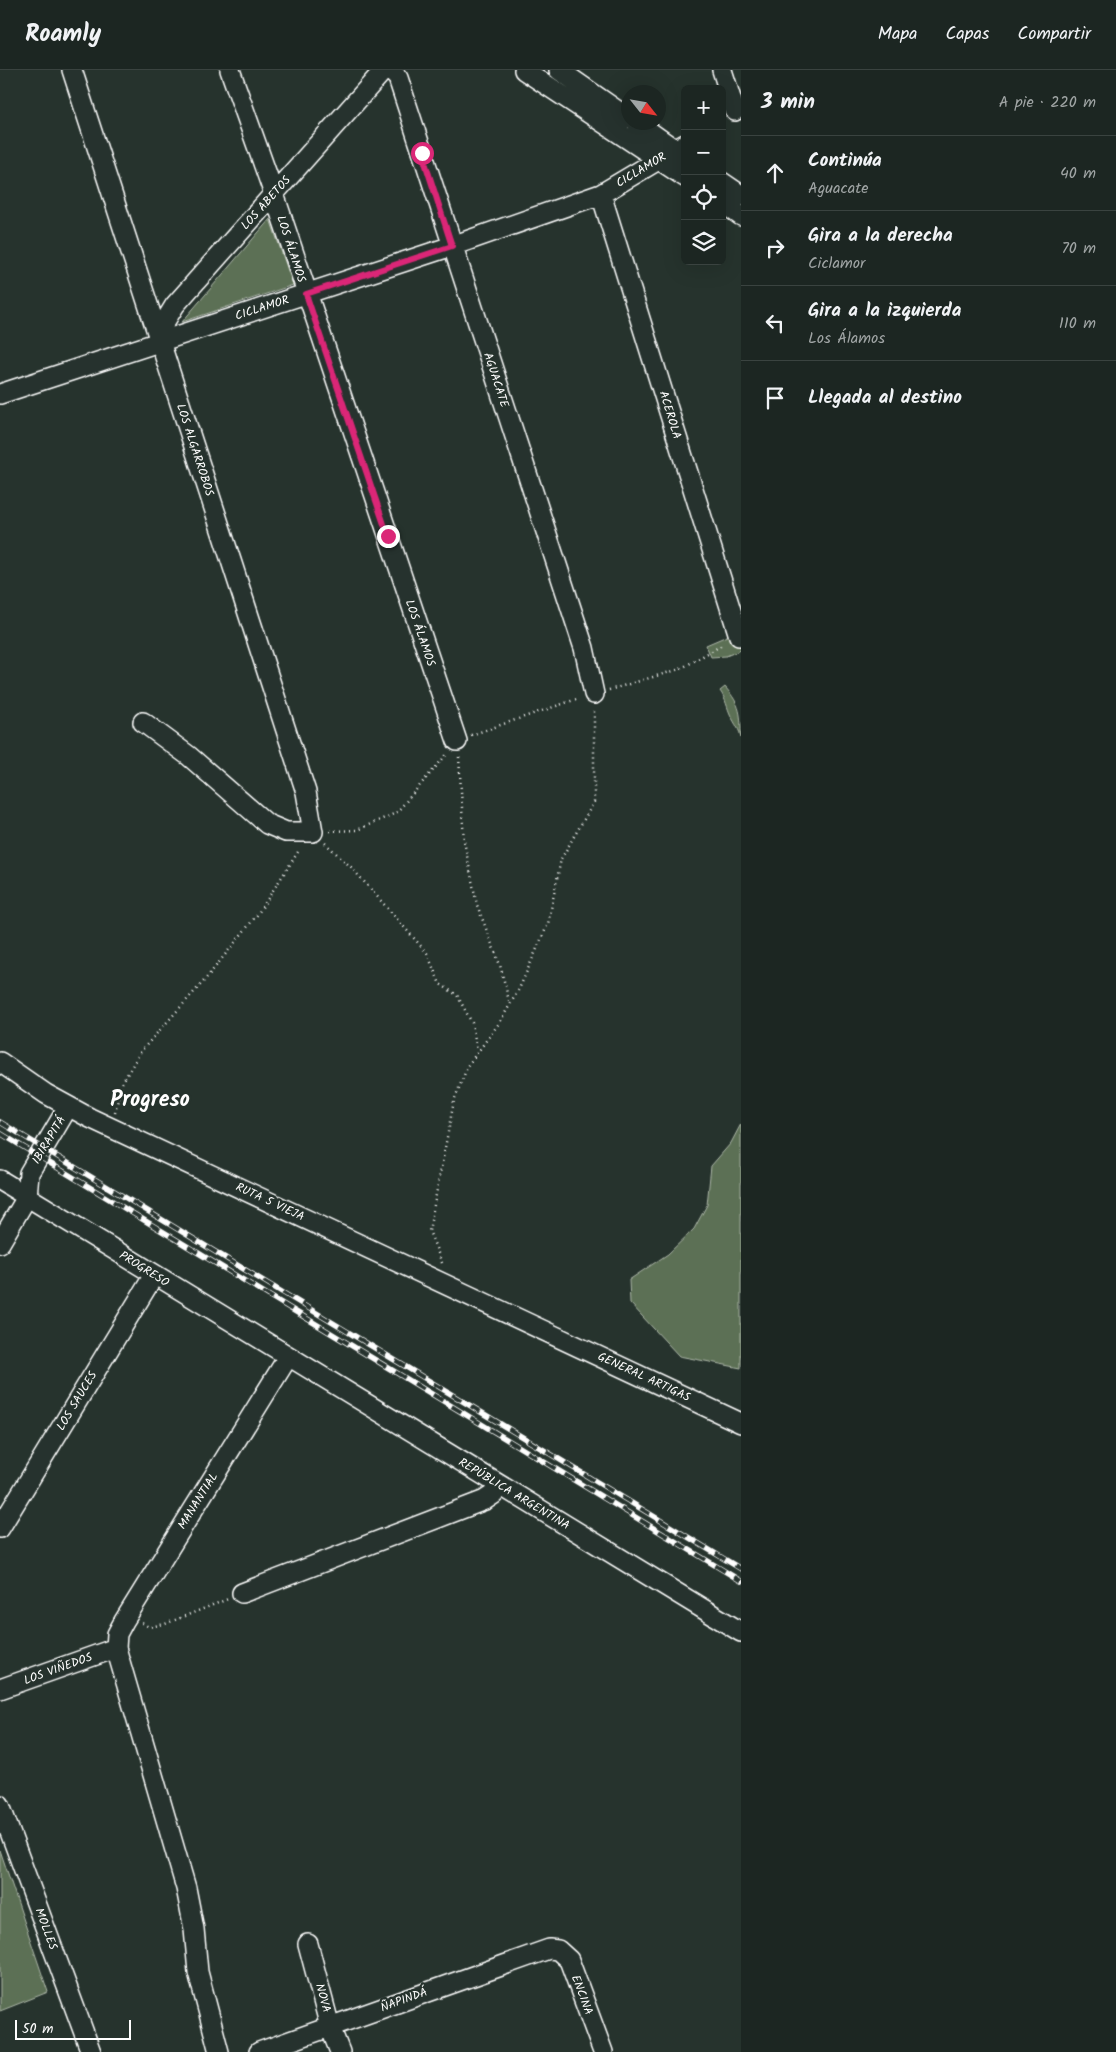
<!DOCTYPE html>
<html lang="es">
<meta charset="utf-8">
<style>
:root{--surface:#1c2622;--page:#252e2a;--text:#f1f3f6;--muted:#a0a5a5;--line:#3a4340}
body{margin:0;font-family:Kalam,sans-serif;background:var(--page);color:var(--text)}
.controls{position:absolute;right:15px;top:15px;display:grid;overflow:hidden;border-radius:8px;box-shadow:0 5px 20px #0002}
.controls button{width:45px;height:45px;display:grid;place-items:center;padding:0;border:0;border-bottom:1px solid var(--line);background:var(--surface);color:var(--text);font:25px sans-serif}
.compass{position:absolute;left:621px;top:15px;width:45px;height:45px;border-radius:50%;background:var(--surface);box-shadow:0 5px 20px #0002;rotate:121deg}
.scale{position:absolute;left:15px;bottom:12px;width:116px;box-sizing:border-box;padding-left:5px;border:2px solid #fff;border-top:0;font-size:14px;line-height:18px;white-space:nowrap;color:#fff;-webkit-text-stroke:4px #26332d;paint-order:stroke}
.stop{position:absolute;width:15px;height:15px;margin:-11px;border:4px solid #db2777;border-radius:50%;background:#fff}
.stop.end{background:#db2777;border-color:#fff;box-shadow:0 1px 5px #0008}
.list{margin:0;padding:0;list-style:none}
h2{display:flex;justify-content:space-between;align-items:center;height:65px;margin:0;padding:0 20px;font-size:21px}
h2 small{font-size:16px;font-weight:400;color:var(--muted)}
.list li{display:grid;grid-template-columns:32px 1fr auto;gap:15px;align-items:center;box-sizing:border-box;height:75px;padding:0 20px;border-top:1px solid var(--line)}
.list b{display:block;font-size:19px;white-space:nowrap}
.list p{margin:0;font-size:16px;white-space:nowrap;color:var(--muted)}
.list em{font-size:16px;font-style:normal;color:var(--muted)}
.icon{flex:none;width:28px;height:28px;fill:none;stroke:currentColor;stroke-width:2;stroke-linecap:round;stroke-linejoin:round}
.map{position:relative;flex:none;width:741px;height:1982px;overflow:hidden}
header{display:flex;align-items:center;gap:30px;box-sizing:border-box;height:70px;padding:0 25px;background:var(--surface);border-bottom:1px solid var(--line)}
header strong{font-size:24px}
nav{display:flex;gap:28px;margin-inline-start:auto;font-size:18px}
main{display:flex}
aside{flex:1;background:var(--surface)}
.map>svg:first-child{display:block}
.green{fill:#5c7054;stroke:#aeb8aa}
.lines{fill:none;stroke-linecap:round;stroke-linejoin:round}
.minor-casing{stroke:#fff;stroke-width:22}
.path{stroke:#fff;stroke-width:2.5;stroke-dasharray:1 4;stroke-linecap:butt}
.minor{stroke:#26332d;stroke-width:19}
.rail-casing{stroke:#fff;stroke-width:5.5}
.rail{stroke:#26332d;stroke-width:4;stroke-dasharray:11;stroke-linecap:butt}
.route{stroke:#db2777;stroke-width:6}
.labels{text-anchor:middle;dominant-baseline:central;stroke-width:4.5;stroke-linejoin:round;paint-order:stroke}
.street-label{font-size:12px;fill:#fff;stroke:#26332d}
.town-label{font-size:22px;font-weight:bold;fill:#fff;stroke:#26332d}
</style>
<header>
<strong>Roamly</strong>
<nav><a>Mapa</a><a>Capas</a><a>Compartir</a></nav>
</header>
<main>
<div class="map">
<svg width="741" height="1982" viewBox="0 0 741 1982">
<rect width="100%" height="100%" fill="#26332d"/>
<filter id="ink" filterUnits="userSpaceOnUse"><feTurbulence type="fractalNoise" baseFrequency=".02" numOctaves="2"/><feDisplacementMap in="SourceGraphic" scale="10" xChannelSelector="R" yChannelSelector="G"/><feConvolveMatrix kernelMatrix="1 2 1 2 8 2 1 2 1" color-interpolation-filters="sRGB"/></filter>
<g filter="url(#ink)">
<path class="green" d="M270,149l23,66 -111,37z
M741,560v20l-15,6 -15,1 -5,-12z
M725,617c16,18 16,27 16,51 -1,-8 -6,-14 -10,-22 -4,-8 -5,-17 -11,-25z
M741,1054v244l-62,-12 -49,-53 -1,-23 39,-26 26,-25 13,-24 4,-39 20,-23z
M0,1780l48,142 -48,19z"/>
<g class="lines">
<g class="minor-casing">
<path id="minor" d="M72,0l234,722 7,40h-27l-19,-8 -78,-68 -46,-34
M230,0l44,124 183,547
M390,0l8,8 186,570 10,46
M524,0l161,107
M559,0l69,48
M722,0l13,41
M636,52l48,34
M722,112l19,13
M601,124l138,442
M722,132l19,14
M158,272l6,-19 11,-18 209,-235
M0,324l452,-148 149,-52 84,-50
M0,992l46,32 44,24 651,305
M0,1110l741,452
M0,1173l27,-46 2,-24 39,-66
M0,1458l154,-253
M242,1523l243,-93 9,-6 3,-10
M0,1619l116,-41
M0,1735l91,247
M308,1874l22,83 10,25
M219,1982l-21,-80 -4,-43 -8,-41 -70,-240 1,-14 7,-13 164,-264
M259,1982l290,-103 9,1 11,10 34,92"/>
</g>
<path class="path" d="M609,620l71,-21 44,-25
M471,665l106,-36
M459,687l5,84 13,64 23,60 10,40
M330,761l27,-1 39,-17 52,-60
M325,773l26,24 76,86 13,31 17,11 15,28 5,28
M115,1042l7,-29 19,-32 63,-70 53,-66 43,-66
M442,1193l-13,-32 25,-130 14,-36 32,-43 19,-33 29,-65 13,-65 33,-57v-91
M142,1553l7,4 16,-3 63,-25"/>
<use href="#minor" class="minor"/>
<g class="rail-casing">
<path id="rail" d="M0,1052l741,447
M0,1063l741,448"/>
</g>
<use href="#rail" class="rail"/>
</g>
</g>
<g class="lines" filter="url(#ink)">
<path class="route" d="M388,466l-82,-242 146,-48 -30,-93"/>
</g>
<g class="labels">
<g class="street-label">
<text transform="translate(641 100) rotate(-31)">CICLAMOR</text>
<text transform="translate(266 133) rotate(-48)">LOS ABETOS</text>
<text transform="translate(291 179) rotate(72)">LOS ÁLAMOS</text>
<text transform="translate(262 238) rotate(-18)">CICLAMOR</text>
<text transform="translate(496 310) rotate(72)">AGUACATE</text>
<text transform="translate(670 345) rotate(73)">ACEROLA</text>
<text transform="translate(195 380) rotate(72)">LOS ALGARROBOS</text>
<text transform="translate(420 563) rotate(71)">LOS ÁLAMOS</text>
<text transform="translate(49 1070) rotate(-59)">IBIRAPITÁ</text>
<text transform="translate(270 1132) rotate(25)">RUTA 5 VIEJA</text>
<text transform="translate(144 1199) rotate(32)">PROGRESO</text>
<text transform="translate(644 1307) rotate(25)">GENERAL ARTIGAS</text>
<text transform="translate(77 1331) rotate(-59)">LOS SAUCES</text>
<text transform="translate(514 1424) rotate(31)">REPÚBLICA ARGENTINA</text>
<text transform="translate(198 1431) rotate(-58)">MANANTIAL</text>
<text transform="translate(58 1599) rotate(-20)">LOS VIÑEDOS</text>
<text transform="translate(46 1859) rotate(70)">MOLLES</text>
<text transform="translate(582 1925) rotate(70)">ENCINA</text>
<text transform="translate(323 1928) rotate(75)">NOVA</text>
<text transform="translate(404 1930) rotate(-20)">ÑAPINDÁ</text>
</g>
<g class="town-label">
<text x="150" y="1030">Progreso</text>
</g>
</g>
</svg>
<div class="controls">
<button>+</button>
<button>−</button>
<button><svg class="icon" aria-label="locate" viewBox="0 0 24 24"><circle cx="12" cy="12" r="6"/><path d="M12 2v4M12 18v4M2 12h4M18 12h4"/></svg></button>
<button><svg class="icon" aria-label="layers" viewBox="0 0 24 24"><path d="M12 4l9 5-9 5-9-5zM3 14l9 5 9-5"/></svg></button>
</div>
<svg class="compass" viewBox="-18 -18 36 36"><path d="M0-13l5 13h-10z" fill="#e53935"/><path d="M0 13l5-13h-10z" fill="#a0a5a5"/></svg>
<div class="scale">50 m</div>
<div class="stop" style="left:422px;top:83px"></div>
<div class="stop end" style="left:388px;top:466px"></div>
</div>
<aside>
<h2>3 min<small>A pie · 220 m</small></h2>
<ul class="list">
<li><svg class="icon" aria-label="ahead" viewBox="0 0 24 24"><path d="M12 20V5M6 11l6-6 6 6"/></svg><div><b>Continúa</b><p>Aguacate</p></div><em>40 m</em></li>
<li><svg class="icon" aria-label="right" viewBox="0 0 24 24"><path d="M7 20v-9h11M14 6l5 5-5 5"/></svg><div><b>Gira a la derecha</b><p>Ciclamor</p></div><em>70 m</em></li>
<li><svg class="icon" aria-label="left" viewBox="0 0 24 24"><path d="M17 20v-9H6M10 6l-5 5 5 5"/></svg><div><b>Gira a la izquierda</b><p>Los Álamos</p></div><em>110 m</em></li>
<li><svg class="icon" aria-label="arrive" viewBox="0 0 24 24"><path d="M6 21V4h12l-3 4 3 4H6"/></svg><div><b>Llegada al destino</b></div></li>
</ul>
</aside>
</main>
